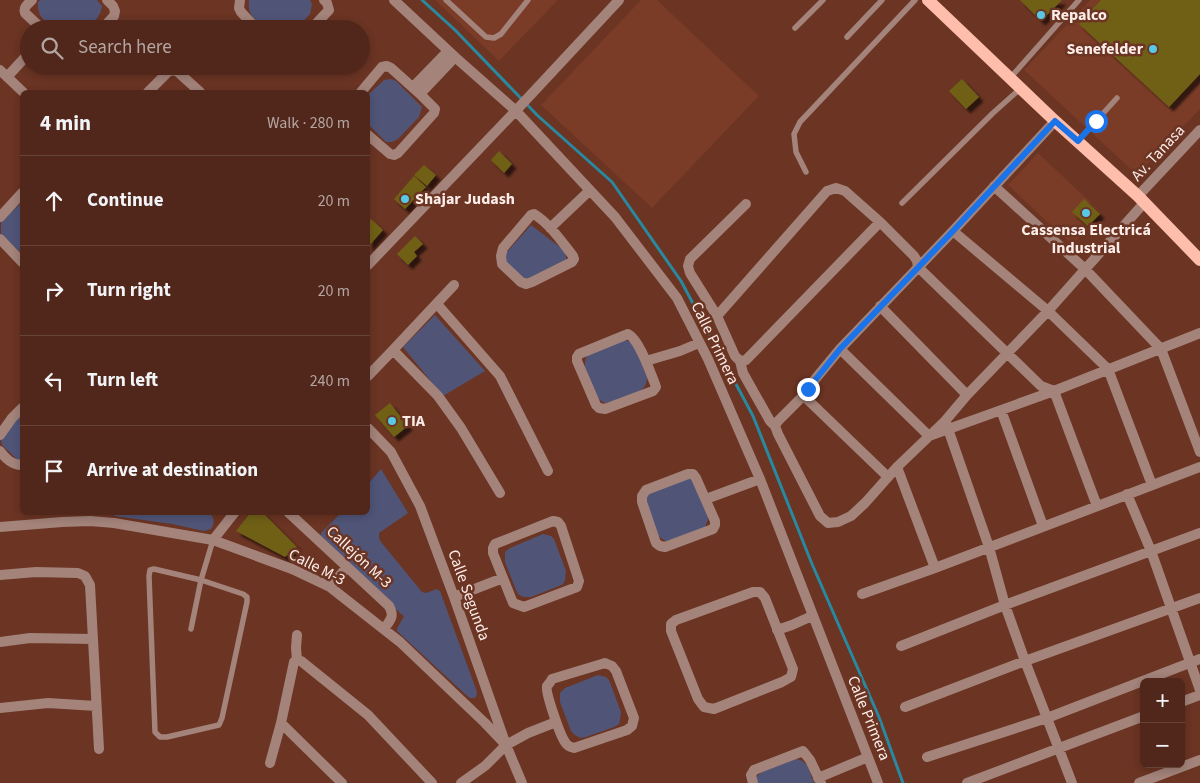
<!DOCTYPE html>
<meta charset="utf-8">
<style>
:root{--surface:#50271a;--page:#562f23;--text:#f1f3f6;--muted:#b4a5a2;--line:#674439}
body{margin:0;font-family:"Source Sans 3",sans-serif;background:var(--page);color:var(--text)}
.controls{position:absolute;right:15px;bottom:15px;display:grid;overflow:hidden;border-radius:8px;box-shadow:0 2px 8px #0003}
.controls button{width:45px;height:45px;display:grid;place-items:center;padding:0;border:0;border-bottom:1px solid var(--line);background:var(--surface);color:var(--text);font:25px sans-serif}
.stop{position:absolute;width:15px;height:15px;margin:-11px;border:4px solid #1a73e8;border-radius:50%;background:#fff}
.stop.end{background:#1a73e8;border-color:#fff;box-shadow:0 1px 5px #0008}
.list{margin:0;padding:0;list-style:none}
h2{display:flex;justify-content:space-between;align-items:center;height:65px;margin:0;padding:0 20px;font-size:21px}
h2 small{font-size:16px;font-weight:400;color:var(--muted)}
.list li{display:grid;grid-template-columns:32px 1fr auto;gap:15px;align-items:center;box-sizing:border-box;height:90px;padding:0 20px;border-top:1px solid var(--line)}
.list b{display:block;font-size:19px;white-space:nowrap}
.list em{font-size:16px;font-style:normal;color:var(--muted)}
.icon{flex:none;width:28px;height:28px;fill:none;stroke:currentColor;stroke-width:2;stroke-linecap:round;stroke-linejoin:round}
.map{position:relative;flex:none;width:1200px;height:783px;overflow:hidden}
.search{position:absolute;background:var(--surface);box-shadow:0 2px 8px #0003;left:20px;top:20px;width:350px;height:55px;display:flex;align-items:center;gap:12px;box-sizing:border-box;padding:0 18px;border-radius:28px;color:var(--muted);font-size:19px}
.panel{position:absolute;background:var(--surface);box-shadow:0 2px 8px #0003;left:20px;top:90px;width:350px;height:425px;border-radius:8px}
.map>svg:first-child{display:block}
.built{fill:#7a3b27}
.green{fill:#505578}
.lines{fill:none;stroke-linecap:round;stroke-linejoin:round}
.stream{stroke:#2889a0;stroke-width:3}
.building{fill:#706115;filter:url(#shadow)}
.lane{stroke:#a3837a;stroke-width:5.5}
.street{stroke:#a3837a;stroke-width:10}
.primary{stroke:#febeab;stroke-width:12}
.route{stroke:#1a73e8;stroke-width:6}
.poi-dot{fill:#59c8e5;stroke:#6b3423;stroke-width:2}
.labels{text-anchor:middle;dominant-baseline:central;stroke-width:5;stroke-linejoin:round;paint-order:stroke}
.poi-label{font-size:16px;font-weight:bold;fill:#fcede9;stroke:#6b3423;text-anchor:start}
.street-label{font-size:16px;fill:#fcede9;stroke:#6b3423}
</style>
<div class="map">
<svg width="1200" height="783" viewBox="0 0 1200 783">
<defs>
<filter id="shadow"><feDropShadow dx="4.5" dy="4.5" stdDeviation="1" flood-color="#0009"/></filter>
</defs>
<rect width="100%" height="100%" fill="#6b3423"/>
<path class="built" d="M435,0h123l-59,61z
M641,0h16l102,96 -107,112 -111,-103z
M1090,0h110v109l-63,66 -113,-105z
M1038,153l64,60 -30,32 -64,-60z"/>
<path class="green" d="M41,0h56l5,6c-1,10 -8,16 -15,23h-34c-9,-10 -16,-12 -15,-27z
M249,0h61l2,4 -2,10 -14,15h-30c-11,-10 -19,-13 -17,-29z
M391,79l5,2 26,26 -3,10 -21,22 -6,3h-6l-18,-18v-29l16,-15z
M22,202v52l-21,-20v-12z
M531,225l34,26 1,6v4l-40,20 -21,-20v-7z
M435,315l50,56 -42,25 -40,-49z
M623,340l9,2 3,3 12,32c0,6 -2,11 -8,15l-28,10 -6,1 -5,-3 -4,-4 -11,-29v-5l1,-4 4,-5z
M22,413v51l-20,-19 -1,-5 1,-8z
M381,469l27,44 -29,20v5l2,4 41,50 4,1 11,-4 3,2 36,98 1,5 -2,4h-5l-6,-5 -67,-62v-2l7,-13 -3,-2 -80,-78v-3l20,-20 27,-1v-28z
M689,478l4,2 15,35v4l-3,8 -33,13 -6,1 -5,-3 -4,-4 -11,-29 1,-9 4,-5z
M111,513h102l-2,2c4,5 3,9 0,14l-7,2 -32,-7 -57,-8z
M543,534l8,2 3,3 12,32 -1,9 -2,4 -4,2 -28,11h-7l-5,-2 -3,-5 -11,-28v-10l5,-4z
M598,675l8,2 3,3 12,32 -1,8 -1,4 -5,3 -28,10 -6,1 -5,-3 -4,-4 -11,-29v-9l5,-5z
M795,759c14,1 14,13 19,24h-57v-7l5,-4z"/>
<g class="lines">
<path class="stream" d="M422,0l33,30 82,85 75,67 69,99 72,135 59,148 67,153 24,66"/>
</g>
<path class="building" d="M1020,0h42l-21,21z
M1101,0h99v74l-31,33 -90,-83z
M962,79l17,18 -13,12 -17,-18z
M499,151l13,13 -8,9 -13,-13z
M424,165l12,10 -9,11 -13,-11z
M414,176l12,11 -21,22 -11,-10z
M1084,199l16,15 -12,12 -16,-14z
M371,219l12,11 -15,17v-24z
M415,236l8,8 -9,8 3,4 -9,9 -11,-11z
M390,403l18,23 -14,11 -19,-22z
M251,512h11l35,35 -12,10 -49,-26z"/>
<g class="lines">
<path class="lane" d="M446,0l40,37 8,1 7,-4 27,-34
M795,28l28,-28
M847,37l35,-37
M1011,77l68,-77
M1078,141l39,-43
M806,172l-10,-20 -2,-18 6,-12 115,-122
M902,203l91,-90 28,-25
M154,569l47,11 42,14 4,3v5l-25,116 -3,7 -52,12h-7l-5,-5 -6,-156 1,-6z
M191,629l10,-49 12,-40"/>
<path class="street" d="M32,0c-4,4 -9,7 -7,13l17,16
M240,0l-1,8 2,4 16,17
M394,0l61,57 61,54 99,106 62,81 31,61 52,120 118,304
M102,29l12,-13 1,-5 -2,-5 -6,-6
M311,29l18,-19 -2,-7 -3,-3
M0,70l23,22
M7,77l22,-24
M413,87l35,-36
M148,92l21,-21 5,-1 4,2 22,20
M361,92l21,-25 5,-1 4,2 29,26 15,15 -1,4 -36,40 -4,2 -4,-1 -22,-19
M420,94l35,-37
M1055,121l-102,110 -113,118 -33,40 -2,5 -27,27 -3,5 3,8 42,82 8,7 10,-1 13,-6 14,-13 32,-36 48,-46 22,-26 81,-84 96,-108
M994,186l91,83 76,80 39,103
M1138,196l62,-66
M746,204l-56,55 -2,7 2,7 27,43 18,40 5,5 3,12 27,48 5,5
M534,214c16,10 28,28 39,42l1,3 -2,3 -40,20 -6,2 -5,-2 -19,-18 -1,-8 2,-8 28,-33z
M0,217l22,-24
M550,228l40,-38
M953,231l95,80 60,58 44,116
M0,239l22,23
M368,265l156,-163 95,-102
M437,304l63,72 48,95
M880,306l87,89
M717,316l110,-125 9,-3 9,3 35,31 34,34 3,5 1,6 123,119 13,5 43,115
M628,334c11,5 22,38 27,50l1,3 -3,4 -48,18 -6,-1 -3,-3 -19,-44v-4l2,-3z
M840,349l89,87 125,-45 146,-58
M393,350l45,46 23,32 39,65
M646,361l34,-10 19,-8
M740,361l6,-1 134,-138
M368,376l25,-26 61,-65
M805,394l3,6 80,77
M1001,410l42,116
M946,423l43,124 16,58 20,56 47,122
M368,428l23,24 29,54 34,91 52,148 16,38
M0,435l12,-17 10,-10
M0,451c6,8 12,14 22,14
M897,467l38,101
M688,474h5l3,4 19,43v4l-2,4 -48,18 -5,-1 -4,-3 -14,-41v-6l4,-6z
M1127,494l24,57 49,139
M706,499l54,-20
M288,512l101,94c6,11 1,14 -5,23
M553,521l5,1 3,4 17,52 1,3 -2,6 -53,20 -11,-4 -20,-50v-5l2,-4z
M0,527l62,-5 28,-1 24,2 99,17 79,29 38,18 70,55 85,81 21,22
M213,540l22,-28
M0,575l36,-3 42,1 7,3 5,9 9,164
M330,587l17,-20
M753,592h7l5,6 28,71 -2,8 -9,5 -68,27 -10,-2 -6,-8 -27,-68v-7l5,-4z
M862,594l73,-26 265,-101
M454,597l49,-19
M777,630l15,-5 20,-9
M0,642l30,-4 63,1
M901,646l104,-41 195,-72
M297,660l4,1 67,54 64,68
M605,663l7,3 4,5 18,47 -2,8 -5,4 -53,18c-4,-1 -7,-2 -9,-6 -5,-7 -20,-50 -18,-56 1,-1 5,-6 5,-7z
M1181,702l19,-7
M905,707l120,-46 175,-63
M0,708l48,-5 48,3
M281,723l61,60
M927,757l120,-39 153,-59
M270,763l11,-40 13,-61 3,-2 -1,-12 1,-13
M818,778l50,-21
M461,783l24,-17 21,-21 22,-12 28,-11
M753,783l-2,-8 3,-5 49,-19 7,9 11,23
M967,783l177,-67
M1139,783l61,-23"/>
<path class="primary" d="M928,0l127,121 83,75 62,64"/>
</g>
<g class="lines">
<path class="route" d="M808,389l32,-40 113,-118 102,-110 23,20 18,-20"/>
</g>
<g class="poi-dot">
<circle cx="1041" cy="15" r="5"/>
<circle cx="1153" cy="49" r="5"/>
<circle cx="405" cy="199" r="5"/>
<circle cx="1086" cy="213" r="5"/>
<circle cx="392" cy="421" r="5"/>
</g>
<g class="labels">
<g class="poi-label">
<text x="1051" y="15">Repalco</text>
<text x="1143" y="49" text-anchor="end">Senefelder</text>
<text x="415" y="199">Shajar Judash</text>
<text x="1086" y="230" text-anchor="middle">Cassensa Electricá<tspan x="1086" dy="18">Industrial</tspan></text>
<text x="402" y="421">TIA</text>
</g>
<g class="street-label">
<text transform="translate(1158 153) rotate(-47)">Av. Tanasa</text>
<text transform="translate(715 343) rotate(64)">Calle Primera</text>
<text transform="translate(359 557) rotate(43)">Callejón M-3</text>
<text transform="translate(317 567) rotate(27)">Calle M-3</text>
<text transform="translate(469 595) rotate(70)">Calle Segunda</text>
<text transform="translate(869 718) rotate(68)">Calle Primera</text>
</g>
</g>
</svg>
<div class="controls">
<button>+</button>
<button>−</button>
</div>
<div class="stop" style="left:1096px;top:121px"></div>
<div class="stop end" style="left:808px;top:389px"></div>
<div class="search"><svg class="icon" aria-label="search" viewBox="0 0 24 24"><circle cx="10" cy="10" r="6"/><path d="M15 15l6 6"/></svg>Search here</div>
<section class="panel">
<h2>4 min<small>Walk · 280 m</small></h2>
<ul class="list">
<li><svg class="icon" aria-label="ahead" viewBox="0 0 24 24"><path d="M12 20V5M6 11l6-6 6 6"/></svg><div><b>Continue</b></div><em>20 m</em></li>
<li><svg class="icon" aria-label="right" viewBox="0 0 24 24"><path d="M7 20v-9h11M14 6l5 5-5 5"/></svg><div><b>Turn right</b></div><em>20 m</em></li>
<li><svg class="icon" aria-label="left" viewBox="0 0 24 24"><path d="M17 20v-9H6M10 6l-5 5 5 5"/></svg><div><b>Turn left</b></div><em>240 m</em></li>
<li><svg class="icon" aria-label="arrive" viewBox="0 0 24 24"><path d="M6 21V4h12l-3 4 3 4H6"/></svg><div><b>Arrive at destination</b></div></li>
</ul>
</section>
</div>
